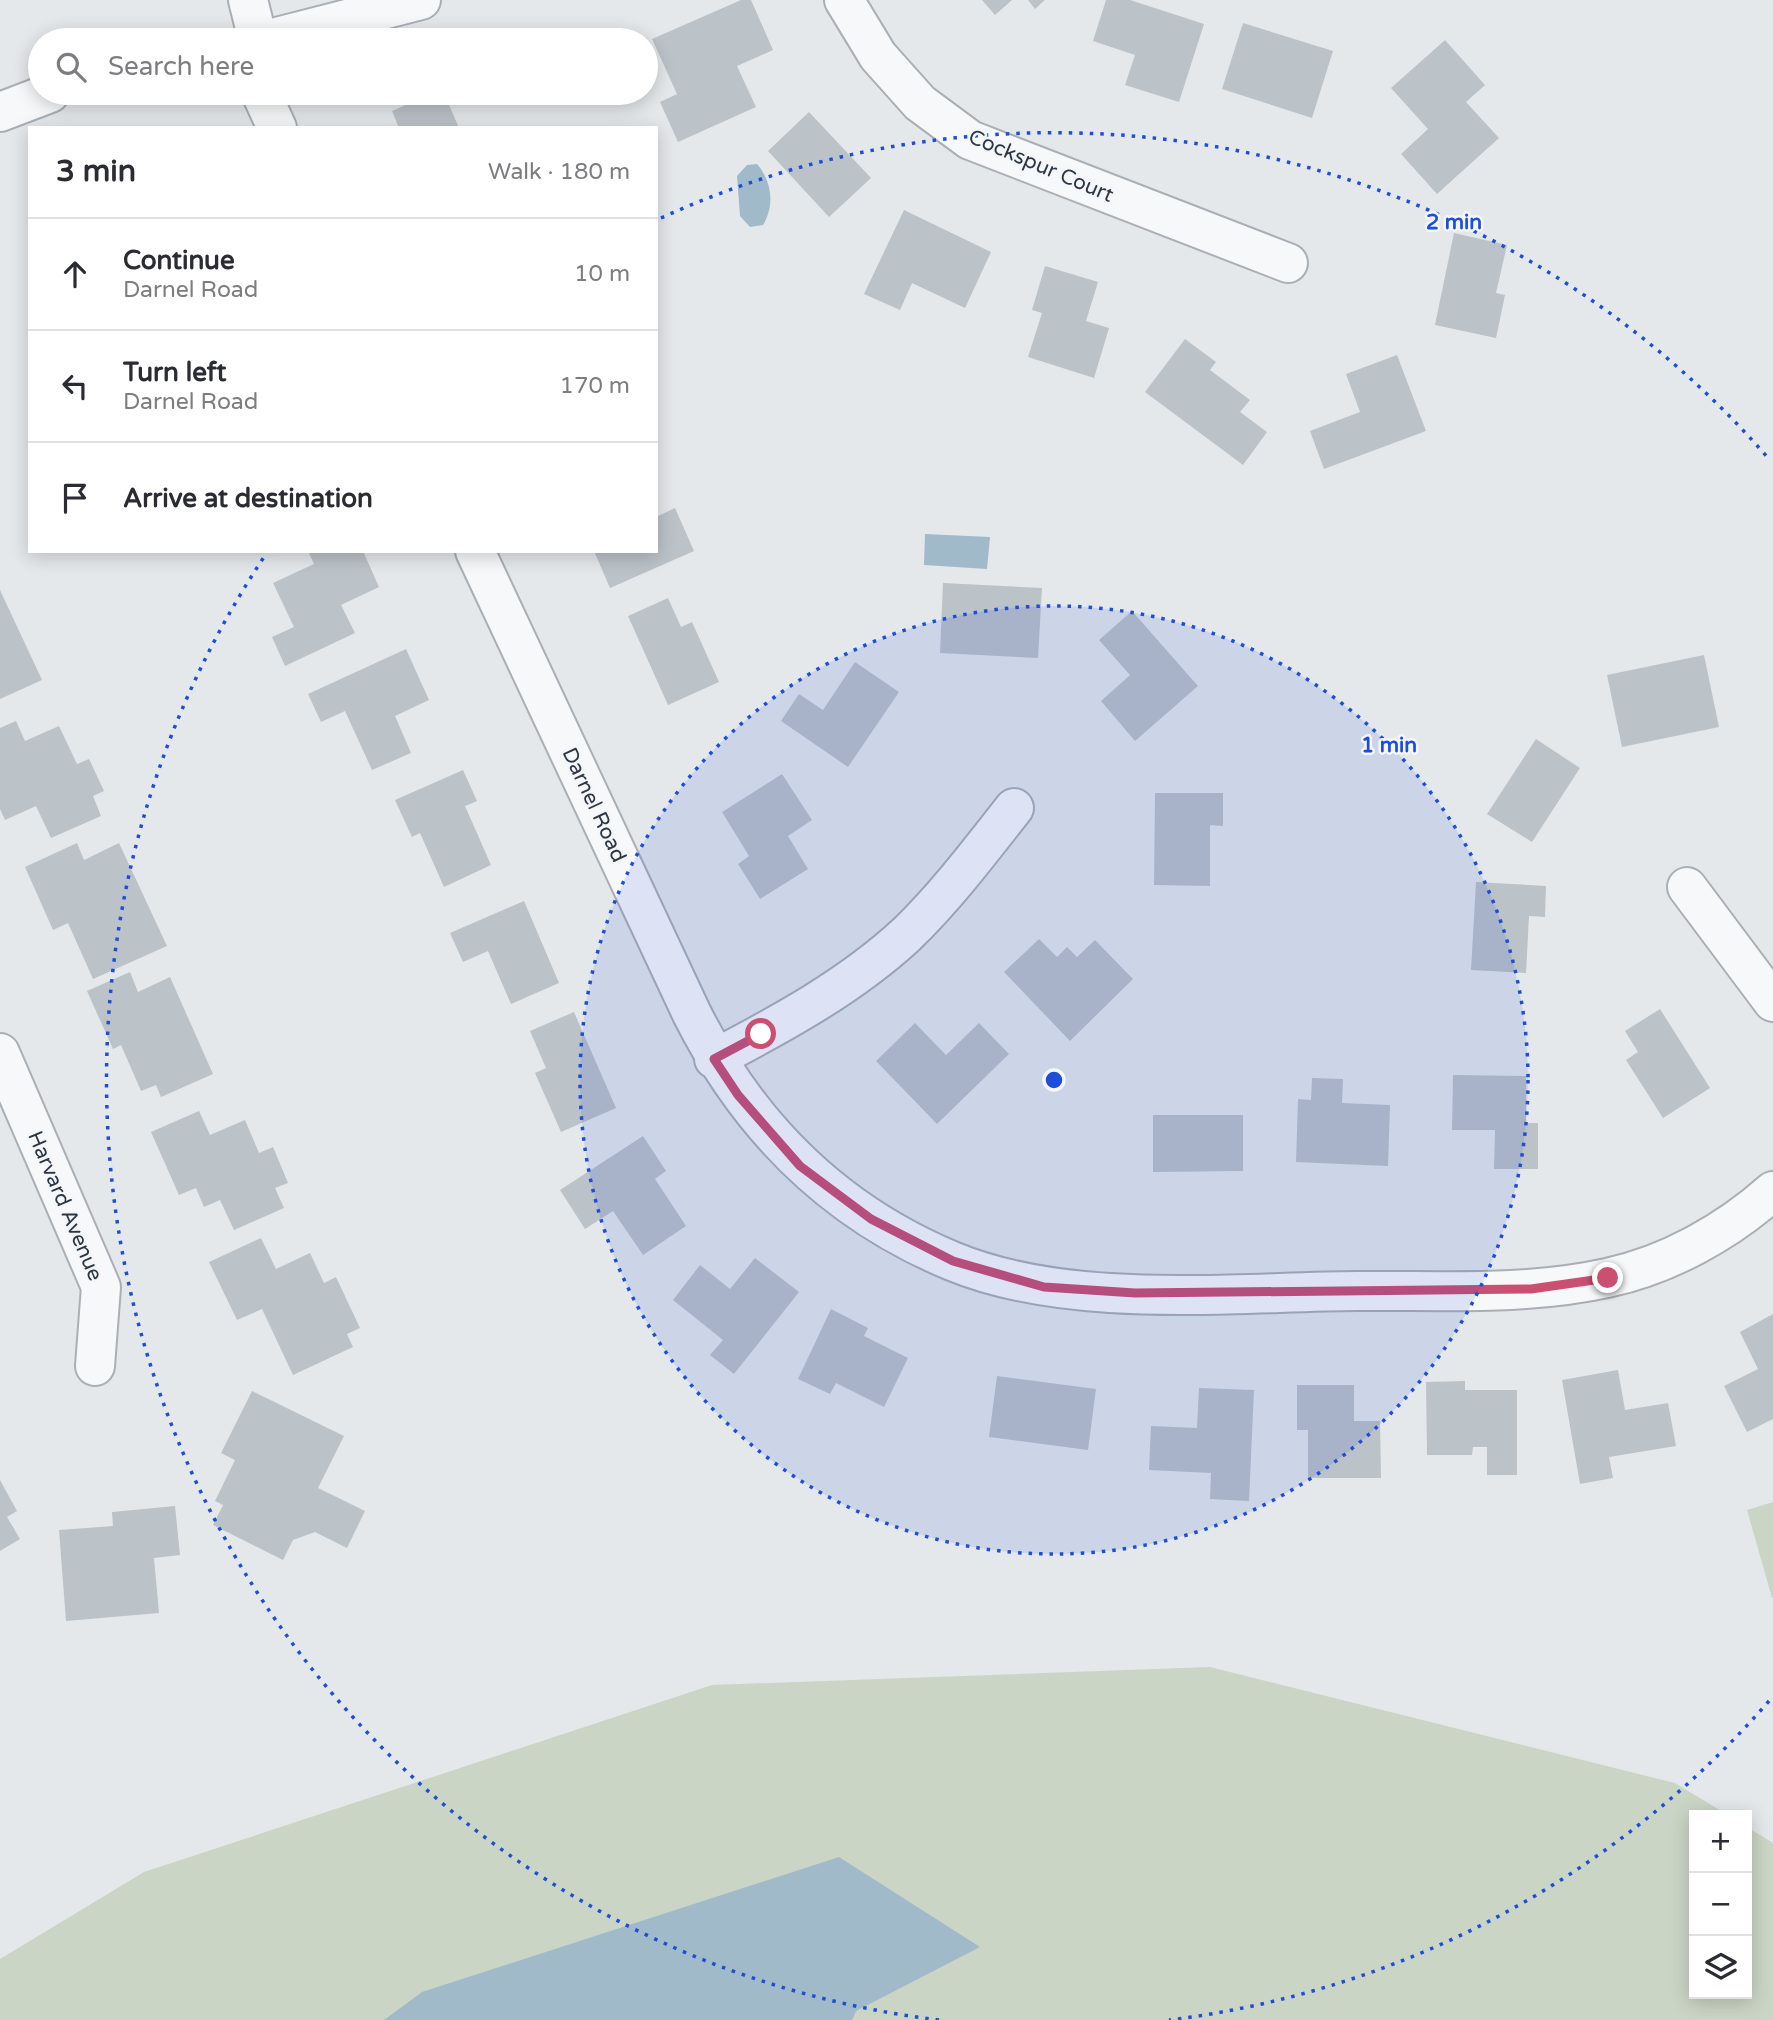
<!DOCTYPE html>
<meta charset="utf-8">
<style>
:root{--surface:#fff;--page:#f7f7f7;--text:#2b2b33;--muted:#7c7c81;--line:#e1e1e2}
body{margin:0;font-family:"Varela Round",sans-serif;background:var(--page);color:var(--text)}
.controls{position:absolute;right:21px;bottom:21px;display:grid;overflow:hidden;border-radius:0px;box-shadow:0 4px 18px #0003}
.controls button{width:63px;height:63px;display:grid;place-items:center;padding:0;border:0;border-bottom:2px solid var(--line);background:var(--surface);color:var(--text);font:35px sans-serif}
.stop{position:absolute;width:21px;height:21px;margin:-16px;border:5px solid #ca4f71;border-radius:50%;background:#fff}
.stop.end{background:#ca4f71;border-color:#fff;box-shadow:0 2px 7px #0008}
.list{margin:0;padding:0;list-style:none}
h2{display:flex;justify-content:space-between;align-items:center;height:91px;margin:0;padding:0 28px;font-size:30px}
h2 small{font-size:23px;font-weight:400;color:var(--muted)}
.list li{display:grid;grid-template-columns:46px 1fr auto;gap:21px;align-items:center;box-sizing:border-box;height:112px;padding:0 28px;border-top:2px solid var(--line)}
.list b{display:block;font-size:26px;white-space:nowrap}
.list p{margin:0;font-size:23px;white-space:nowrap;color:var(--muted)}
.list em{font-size:23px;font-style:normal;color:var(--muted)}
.icon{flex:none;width:38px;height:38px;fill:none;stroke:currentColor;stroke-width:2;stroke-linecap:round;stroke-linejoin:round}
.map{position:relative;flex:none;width:1773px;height:2020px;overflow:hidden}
.search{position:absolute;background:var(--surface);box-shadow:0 4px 18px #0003;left:28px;top:28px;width:630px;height:77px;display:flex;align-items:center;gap:18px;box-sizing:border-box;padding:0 24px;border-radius:38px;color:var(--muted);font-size:26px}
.panel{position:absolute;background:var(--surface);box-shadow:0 4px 18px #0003;left:28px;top:126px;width:630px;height:427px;border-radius:0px}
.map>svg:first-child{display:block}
.green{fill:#cbd5c5}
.water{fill:#a1baca}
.building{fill:#bbc2c8}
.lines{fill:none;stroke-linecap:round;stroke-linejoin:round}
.minor-casing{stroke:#a9afb5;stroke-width:42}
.minor{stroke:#f7f8fa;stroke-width:38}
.route{stroke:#ca4f71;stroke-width:9}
.ring{fill:none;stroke:#1d4ed8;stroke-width:3.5;stroke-dasharray:3.5 7}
.labels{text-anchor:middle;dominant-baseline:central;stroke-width:5;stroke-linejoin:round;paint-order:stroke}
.street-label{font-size:21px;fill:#2c3743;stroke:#f4f6f9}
.centre{fill:#1d4ed8;stroke:#f4f6f9;stroke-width:3.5}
.ring-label{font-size:21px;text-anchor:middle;font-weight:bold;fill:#1d4ed8;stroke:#f4f6f9;stroke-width:5;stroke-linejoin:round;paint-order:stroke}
</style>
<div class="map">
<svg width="1773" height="2020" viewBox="0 0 1773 2020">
<rect width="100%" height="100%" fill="#e4e8eb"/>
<path class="green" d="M1773,1502v96h-1l-25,-88z
M1210,1667l465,116 53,32h-34v179h53v-167l26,16v177h-1773v-61l144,-87 568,-187z"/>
<path class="water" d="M757,164c15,17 18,42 6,61l-13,2 -10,-11 -3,-40 10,-11z
M925,534l65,3 -3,32 -63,-4z
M839,1857l141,90 -124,64 -4,9h-468l38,-28z"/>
<path class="building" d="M741,0h10l22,50 -36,16 19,41 -78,35 -18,-40 17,-8 -25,-55z
M982,0h30l-17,15z
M1028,0h17l-10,9z
M1106,0h24l74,24 -25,78 -54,-17 10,-30 -42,-14z
M1243,23l90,28 -21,67 -90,-29z
M1445,40l40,45 -19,17 33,36 -62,56 -36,-40 27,-25 -37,-41z
M432,93h12l15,35h-60l-7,-17z
M809,112l62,66 -42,39 -61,-66z
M904,210l87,42 -26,56 -53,-25 -12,27 -36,-16z
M1454,233l53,12 -11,48 9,2 -9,43 -61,-13z
M1045,266l53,16 -12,39 23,7 -15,50 -66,-21 14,-44 -10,-3z
M1185,339l31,23 -6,8 40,30 -10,12 27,20 -24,33 -98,-73z
M1397,355l29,76 -102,38 -14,-38 50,-19 -14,-38z
M675,508l19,43 -84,37 -16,-37h62v-34z
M308,551h55l16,36 -38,18 14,28 -70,33 -13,-29 22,-10 -21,-44 41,-19z
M943,583l99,5 -4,70 -98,-5z
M0,590l42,90 -42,19z
M668,598l13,29 11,-5 27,60 -51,23 -40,-89z
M1132,611l66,75 -63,55 -34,-40 29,-26 -31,-35z
M406,649l23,51 -34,16 16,37 -39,17 -27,-59 -24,11 -13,-28z
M1704,655l15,72 -97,20 -15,-72z
M855,662l44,30 -51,75 -67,-46 18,-27 24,16z
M16,721l9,20 34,-15 18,38 12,-5 15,32 -11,5 8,20 -50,22 -15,-32 -31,14 -5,-11v-81z
M1536,739l44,29 -48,74 -45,-28z
M463,770l14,31 -12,5 26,59 -47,22 -24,-54 -8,4 -17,-37z
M782,774l30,46 -24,16 20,33 -48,30 -22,-35 11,-8 -27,-44z
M1155,793h68v33l-13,-1v61l-56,-1z
M77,843l7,17 35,-17 48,103 -74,33 -25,-56 -15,7 -28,-63z
M1476,882l70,4 -1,31 -16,-1 -3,57 -55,-3z
M524,901l35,82 -48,21 -23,-53 -25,11 -13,-29z
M1039,939l18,18 10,-10 10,10 18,-17 38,39 -63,62 -66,-69z
M130,972l8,20 32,-15 43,97 -52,23 -5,-12 -15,6 -20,-46 -8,4 -26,-58z
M1660,1009l50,79 -47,30 -37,-58 12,-8 -13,-21z
M574,1012l42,96 -55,24 -26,-59 11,-5 -16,-37z
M915,1023l31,32 33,-32 30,31 -72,70 -61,-63z
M1453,1075l73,1v47h12v46h-44l1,-39h-43z
M1312,1078l31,1 -1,24 48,2 -2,61 -92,-4 2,-63 13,1z
M199,1111l11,24 35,-15 14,33 14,-6 15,36 -13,5 9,20 -50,22 -14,-30 -16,7 -8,-19 -17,7 -28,-63z
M1153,1115h90v56l-90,1z
M643,1136l23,35 -11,8 31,47 -43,29 -30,-44 -28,18 -25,-39z
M261,1238l15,31 34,-16 14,30 12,-6 24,51 -13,6 6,13 -60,28 -31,-66 -25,11 -28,-58z
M755,1258l44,34 -65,82 -24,-19 13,-15 -50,-40 27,-35 30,24z
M831,1309l37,19 -4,8 44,22 -24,49 -48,-24 -6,11 -32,-15z
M1773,1314v105l-26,13 -23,-46 34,-17 -18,-37z
M1618,1370l7,40 43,-7 8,43 -67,11 4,21 -33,6 -18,-104z
M997,1376l99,13 -8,61 -99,-13z
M1465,1381v9h52v85h-30v-28h-14l-1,8h-45l-1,-73z
M1297,1385h57v36h26l1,57h-73v-48h-11z
M1199,1388l55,2 -5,111 -39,-2 1,-26 -62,-3 2,-44 46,2z
M252,1391l92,45 -26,52 47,23 -18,37 -32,-16 -22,8 -10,20 -70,-35 10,-20 -8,-4 20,-41 -14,-7z
M0,1480l17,31 -10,6 13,22 -20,12z
M175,1506l5,49 -26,3 5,55 -93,8 -7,-91 54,-4 -1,-14z"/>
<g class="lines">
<g class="minor-casing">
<path id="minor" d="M248,0l10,40
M844,0l34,56 42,47 50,37 318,123
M265,40l156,-40
M261,93l16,35
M0,112l50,-19
M475,551l217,463c57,113 142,198 260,247 118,49 278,31 405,30 83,-1 169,5 250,-13 61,-13 120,-46 166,-87
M1687,887l86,115
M0,1053l101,234 -6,79
M714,1059c67,-35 137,-73 193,-125 40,-39 73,-83 107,-126"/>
</g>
<use href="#minor" class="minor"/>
</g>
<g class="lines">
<path class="route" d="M761,1034l-47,25 24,36 62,71 71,53 82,42 91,26 91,6 396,-4 77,-11"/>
</g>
<circle cx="1054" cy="1080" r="474" fill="#1d4ed8" fill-opacity=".12"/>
<g class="ring">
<circle cx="1054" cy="1080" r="474"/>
<path d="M1769 1701A947 947 0 0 1 1169 2020M939 2020A947 947 0 0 1 264 557M661 218A947 947 0 0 1 1769 459"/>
</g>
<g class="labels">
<g class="street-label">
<text transform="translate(1041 166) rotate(23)">Cockspur Court</text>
<text transform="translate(594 805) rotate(65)">Darnel Road</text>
<text transform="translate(65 1206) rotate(67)">Harvard Avenue</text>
</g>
</g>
<circle cx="1054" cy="1080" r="10" class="centre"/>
<g class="ring-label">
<text x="1454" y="229">2 min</text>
<text x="1389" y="752">1 min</text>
</g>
</svg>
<div class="controls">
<button>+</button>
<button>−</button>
<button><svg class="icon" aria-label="layers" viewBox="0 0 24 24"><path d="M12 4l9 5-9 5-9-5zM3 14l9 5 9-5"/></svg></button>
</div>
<div class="stop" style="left:761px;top:1034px"></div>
<div class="stop end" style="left:1608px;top:1278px"></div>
<div class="search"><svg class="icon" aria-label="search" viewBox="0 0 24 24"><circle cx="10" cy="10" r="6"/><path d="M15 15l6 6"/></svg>Search here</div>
<section class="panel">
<h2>3 min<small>Walk · 180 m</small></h2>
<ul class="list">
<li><svg class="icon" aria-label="ahead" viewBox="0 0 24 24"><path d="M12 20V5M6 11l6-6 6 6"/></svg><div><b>Continue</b><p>Darnel Road</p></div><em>10 m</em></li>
<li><svg class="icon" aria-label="left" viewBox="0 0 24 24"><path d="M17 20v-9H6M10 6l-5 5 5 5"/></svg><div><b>Turn left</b><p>Darnel Road</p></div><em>170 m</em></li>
<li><svg class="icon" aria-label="arrive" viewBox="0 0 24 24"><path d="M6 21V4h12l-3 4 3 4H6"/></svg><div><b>Arrive at destination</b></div></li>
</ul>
</section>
</div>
